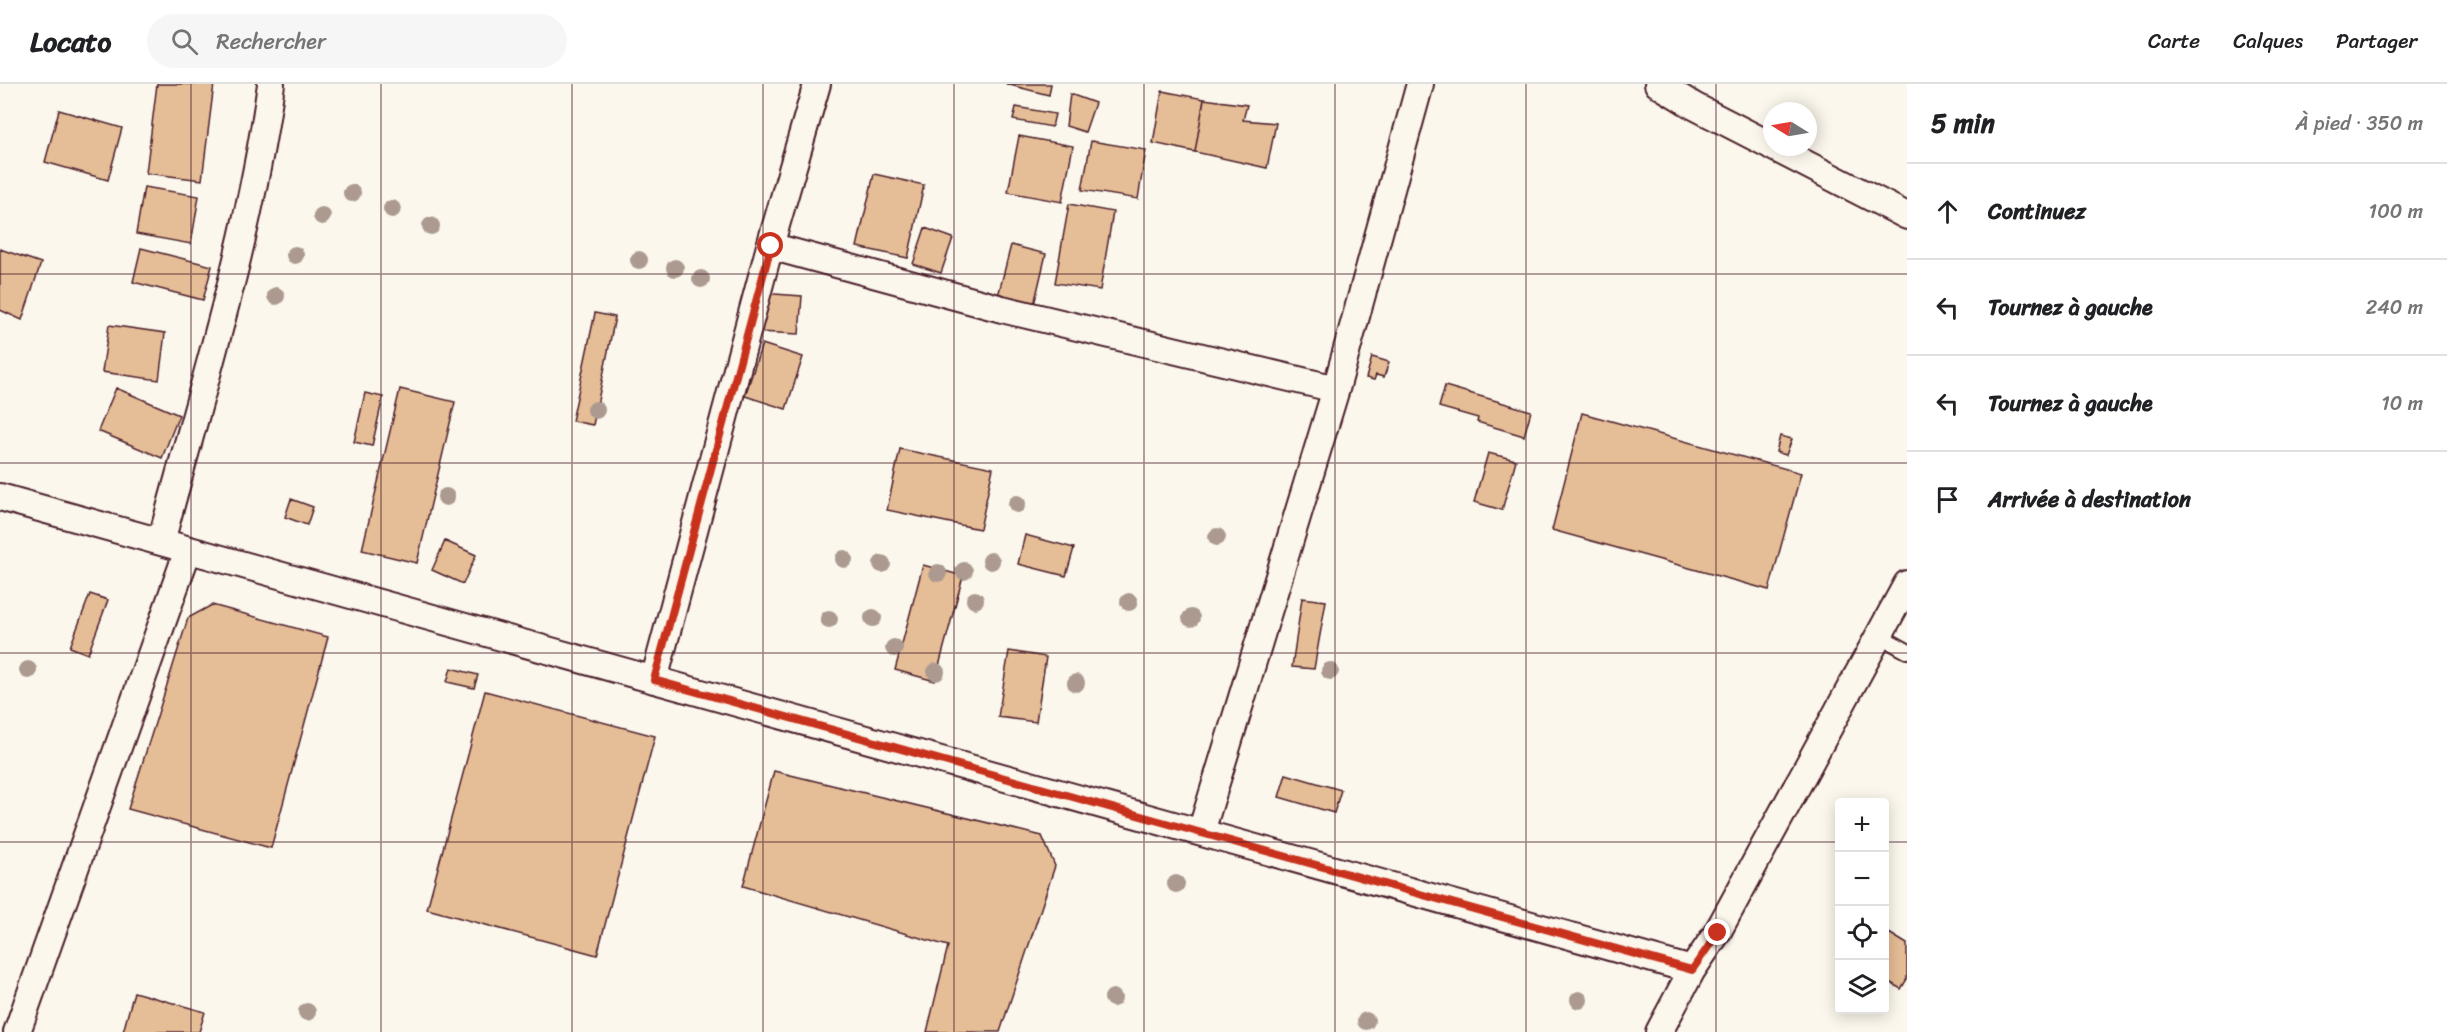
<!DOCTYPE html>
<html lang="fr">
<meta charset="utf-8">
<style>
:root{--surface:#fff;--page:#f6f6f6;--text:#202124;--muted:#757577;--line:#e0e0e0}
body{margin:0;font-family:Sriracha,sans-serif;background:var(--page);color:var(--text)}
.controls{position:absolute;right:18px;bottom:18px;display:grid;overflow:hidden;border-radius:6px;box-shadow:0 3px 15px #0003}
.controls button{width:54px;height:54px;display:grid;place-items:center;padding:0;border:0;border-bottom:2px solid var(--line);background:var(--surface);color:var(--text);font:30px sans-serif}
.compass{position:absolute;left:1763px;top:18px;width:54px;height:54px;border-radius:50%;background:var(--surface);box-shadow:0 3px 15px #0003;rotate:281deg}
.stop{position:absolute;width:18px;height:18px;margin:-14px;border:4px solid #c8321e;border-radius:50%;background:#fff}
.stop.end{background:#c8321e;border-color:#fff;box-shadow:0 2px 6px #0008}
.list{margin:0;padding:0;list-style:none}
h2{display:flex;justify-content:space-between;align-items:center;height:78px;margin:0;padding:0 24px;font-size:26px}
h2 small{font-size:20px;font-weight:400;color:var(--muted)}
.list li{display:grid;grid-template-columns:39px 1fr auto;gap:18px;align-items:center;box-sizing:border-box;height:96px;padding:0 24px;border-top:2px solid var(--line)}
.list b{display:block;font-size:22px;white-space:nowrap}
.list em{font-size:20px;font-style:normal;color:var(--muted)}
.icon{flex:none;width:33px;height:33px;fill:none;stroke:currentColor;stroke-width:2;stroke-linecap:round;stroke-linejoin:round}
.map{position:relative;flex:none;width:1907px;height:948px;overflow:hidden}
header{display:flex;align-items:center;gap:36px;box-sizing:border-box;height:84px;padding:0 30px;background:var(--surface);border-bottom:2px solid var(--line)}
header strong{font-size:28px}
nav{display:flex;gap:33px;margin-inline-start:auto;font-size:21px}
.search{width:420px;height:54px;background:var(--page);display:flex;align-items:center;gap:15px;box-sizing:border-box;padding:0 21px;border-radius:33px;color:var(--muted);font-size:22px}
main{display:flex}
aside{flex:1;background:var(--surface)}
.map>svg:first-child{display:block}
.building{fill:#e5bd96;stroke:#4a1f2b;stroke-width:1.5}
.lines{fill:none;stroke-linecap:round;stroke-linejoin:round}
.lane-casing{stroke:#4a1f2b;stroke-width:18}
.street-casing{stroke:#4a1f2b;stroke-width:30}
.lane{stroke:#fbf7ec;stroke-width:14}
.street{stroke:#fbf7ec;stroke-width:26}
.tree{fill:#ac9a90}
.route{stroke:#c8321e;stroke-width:8}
.grid{fill:none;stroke:#4a1f2b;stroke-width:1.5;stroke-opacity:0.55}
</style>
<header>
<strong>Locato</strong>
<div class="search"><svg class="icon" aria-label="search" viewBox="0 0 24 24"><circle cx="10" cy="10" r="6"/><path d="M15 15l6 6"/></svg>Rechercher</div>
<nav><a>Carte</a><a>Calques</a><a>Partager</a></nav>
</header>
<main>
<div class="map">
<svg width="1907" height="948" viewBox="0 0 1907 948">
<rect width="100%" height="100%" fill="#fbf7ec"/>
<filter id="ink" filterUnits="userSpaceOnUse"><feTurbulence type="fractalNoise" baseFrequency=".0167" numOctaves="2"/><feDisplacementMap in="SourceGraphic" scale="12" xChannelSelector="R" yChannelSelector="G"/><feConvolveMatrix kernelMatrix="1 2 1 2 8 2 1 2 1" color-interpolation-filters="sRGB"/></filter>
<g filter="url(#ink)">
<path class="building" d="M157,0h57l-12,96 -56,-7z
M1006,0h45l-2,11z
M1162,7l42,8 -9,53 -42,-9z
M1070,10l25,9 -10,29 -19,-6z
M1204,15l43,6 -4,15 33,3 -9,45 -72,-16z
M1016,23l39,7 -3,13 -39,-7z
M59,26l63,18 -14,52 -63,-18z
M1019,52l54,10 -11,56 -54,-10z
M1091,57l55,9 -8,49 -56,-9z
M874,90l50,11 -16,73 -51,-11z
M144,103l55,9 -8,48 -55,-10z
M1069,120l44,8 -13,78 -45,-7z
M925,144l28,10 -12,35 -28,-9z
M1011,161l35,9 -13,55 -36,-9z
M141,164l71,18 -9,34 -70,-18z
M0,165l41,14 -19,57 -22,-10z
M760,209l42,3 -3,38 -42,-2z
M595,229l20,4 -22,108 -21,-4z
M109,241l56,8 -6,47 -57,-8z
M762,260l41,13 -17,52 -41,-13z
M1372,273l17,5 -5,15 -8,-2 -2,5 -8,-2z
M1445,302l86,25 -7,25 -47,-14 1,-4 -39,-11z
M116,304l63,27 -17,43 -64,-27z
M400,305l55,13 -38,161 -55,-13z
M365,309l18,4 -11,49 -18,-4z
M1582,329l219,60 -32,117 -217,-60z
M1780,352l12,3 -6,16 -10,-3z
M900,365l93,19 -13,61 -93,-19z
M1488,369l28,7 -14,50 -28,-8z
M291,415l22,8 -6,18 -22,-8z
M1025,451l49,13 -8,28 -48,-12z
M445,457l31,14 -13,29 -31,-14z
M923,481l40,11 -28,105 -40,-11z
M90,510l18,6 -20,54 -18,-7z
M1302,514l24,3 -12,68 -22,-2z
M212,521l116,32 -57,211 -143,-39 60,-191z
M1009,567l37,6 -10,65 -38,-5z
M451,584l27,7 -4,13 -27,-6z
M485,607l170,45 -58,219 -170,-46z
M774,687l268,65 13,30 -55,166h-73l21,-86 -205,-60z
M1286,690l55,16 -7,23 -55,-16z
M1889,849l18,11v35l-6,10 -17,-10v-39z
M134,908l71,20 -6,20h-76z"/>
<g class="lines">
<g class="lane-casing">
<path id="lane" d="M1878,551l29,16"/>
</g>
<g class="street-casing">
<path id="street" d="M1658,0l36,22 78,40
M1773,63l134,69
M770,162l232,63 334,80
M0,413l1692,473
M161,458c40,-151 89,-303 110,-458
M654,596l116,-434 47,-162
M1201,748l135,-443 84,-305
M17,948l171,-482
M1659,948l33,-62 25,-37 190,-349"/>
</g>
<use href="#lane" class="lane"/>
<use href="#street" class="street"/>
</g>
<g class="tree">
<circle cx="352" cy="109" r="9"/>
<circle cx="392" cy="125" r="9"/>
<circle cx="322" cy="132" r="9"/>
<circle cx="431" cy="142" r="9"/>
<circle cx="295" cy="171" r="9"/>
<circle cx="639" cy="176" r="9"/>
<circle cx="675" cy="184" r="9"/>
<circle cx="701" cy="195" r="9"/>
<circle cx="276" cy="212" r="9"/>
<circle cx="596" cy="326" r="9"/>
<circle cx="446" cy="413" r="9"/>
<circle cx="1017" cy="420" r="9"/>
<circle cx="1217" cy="453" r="9"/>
<circle cx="844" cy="475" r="9"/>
<circle cx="991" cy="477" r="9"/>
<circle cx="882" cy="480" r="9"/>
<circle cx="964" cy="487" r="9"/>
<circle cx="938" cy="489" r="9"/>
<circle cx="975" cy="516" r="9"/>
<circle cx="1129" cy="518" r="9"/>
<circle cx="873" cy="534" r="9"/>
<circle cx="1191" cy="534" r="9"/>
<circle cx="829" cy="535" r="9"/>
<circle cx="894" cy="564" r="9"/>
<circle cx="28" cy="586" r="9"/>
<circle cx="1330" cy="587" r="9"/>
<circle cx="936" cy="588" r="9"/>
<circle cx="1076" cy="599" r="9"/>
<circle cx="1176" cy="800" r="9"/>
<circle cx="1113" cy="914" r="9"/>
<circle cx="1579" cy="916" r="9"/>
<circle cx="307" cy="928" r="9"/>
<circle cx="1366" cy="937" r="9"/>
</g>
</g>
<g class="lines" filter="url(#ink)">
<path class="route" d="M771,162l-117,434 1038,290 26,-37"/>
</g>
<path class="grid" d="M191,0v948M381,0v948M572,0v948M763,0v948M954,0v948M1144,0v948M1335,0v948M1526,0v948M1716,0v948M0,190h1907M0,379h1907M0,569h1907M0,758h1840M1884,758h23"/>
</svg>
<div class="controls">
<button>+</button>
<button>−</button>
<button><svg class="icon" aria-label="locate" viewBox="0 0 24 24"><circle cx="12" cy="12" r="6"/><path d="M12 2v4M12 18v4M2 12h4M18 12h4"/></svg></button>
<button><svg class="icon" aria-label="layers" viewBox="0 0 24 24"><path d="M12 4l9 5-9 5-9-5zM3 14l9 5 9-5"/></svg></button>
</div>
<svg class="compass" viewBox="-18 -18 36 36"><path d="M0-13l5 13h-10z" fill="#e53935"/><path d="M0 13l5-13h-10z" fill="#757577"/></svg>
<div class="stop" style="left:771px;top:162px"></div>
<div class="stop end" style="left:1718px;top:849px"></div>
</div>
<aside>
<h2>5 min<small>À pied · 350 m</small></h2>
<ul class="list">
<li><svg class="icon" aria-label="ahead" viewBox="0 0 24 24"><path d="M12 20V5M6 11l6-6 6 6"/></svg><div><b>Continuez</b></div><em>100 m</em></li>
<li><svg class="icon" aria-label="left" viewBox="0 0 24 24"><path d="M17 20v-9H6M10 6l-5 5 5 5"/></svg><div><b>Tournez à gauche</b></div><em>240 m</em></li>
<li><svg class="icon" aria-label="left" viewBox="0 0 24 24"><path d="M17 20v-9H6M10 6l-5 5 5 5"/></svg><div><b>Tournez à gauche</b></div><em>10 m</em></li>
<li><svg class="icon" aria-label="arrive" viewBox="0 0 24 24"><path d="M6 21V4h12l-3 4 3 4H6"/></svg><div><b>Arrivée à destination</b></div></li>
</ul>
</aside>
</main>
